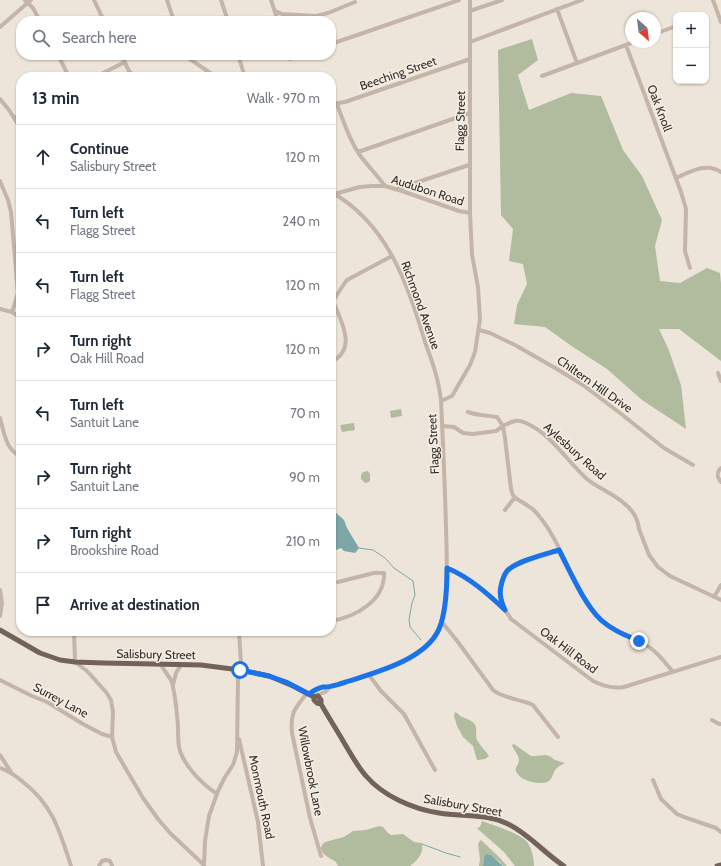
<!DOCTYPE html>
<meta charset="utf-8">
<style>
:root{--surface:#fff;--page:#f2f2f3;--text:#1f2937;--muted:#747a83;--line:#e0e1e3}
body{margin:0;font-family:Cabin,sans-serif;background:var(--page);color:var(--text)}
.controls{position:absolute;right:12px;top:12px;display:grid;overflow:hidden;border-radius:8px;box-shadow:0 1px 3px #0004}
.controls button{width:36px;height:36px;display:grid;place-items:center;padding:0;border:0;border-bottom:1px solid var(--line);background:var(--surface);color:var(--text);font:20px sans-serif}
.compass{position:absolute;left:625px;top:12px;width:36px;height:36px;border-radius:50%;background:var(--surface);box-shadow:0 1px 3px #0004;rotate:152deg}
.stop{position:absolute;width:12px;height:12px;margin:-9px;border:3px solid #1a73e8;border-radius:50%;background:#fff}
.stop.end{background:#1a73e8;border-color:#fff;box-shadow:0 1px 4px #0008}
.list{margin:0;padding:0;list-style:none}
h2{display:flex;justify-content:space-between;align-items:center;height:52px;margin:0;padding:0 16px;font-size:17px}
h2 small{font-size:13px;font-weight:400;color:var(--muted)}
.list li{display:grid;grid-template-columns:26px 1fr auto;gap:12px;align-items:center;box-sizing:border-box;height:64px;padding:0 16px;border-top:1px solid var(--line)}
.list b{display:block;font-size:15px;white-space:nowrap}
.list p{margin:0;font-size:13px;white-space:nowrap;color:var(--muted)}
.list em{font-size:13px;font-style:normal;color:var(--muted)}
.icon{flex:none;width:22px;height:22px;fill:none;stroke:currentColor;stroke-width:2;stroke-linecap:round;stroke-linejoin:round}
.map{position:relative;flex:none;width:721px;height:866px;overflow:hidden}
.search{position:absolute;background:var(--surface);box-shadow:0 1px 3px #0004;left:16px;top:16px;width:320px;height:44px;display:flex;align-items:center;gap:10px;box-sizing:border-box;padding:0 14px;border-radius:16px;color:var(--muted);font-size:15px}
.panel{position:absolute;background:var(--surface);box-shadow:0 1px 3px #0004;left:16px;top:72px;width:320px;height:564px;border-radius:16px}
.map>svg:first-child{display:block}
.green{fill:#b1bb9d}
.water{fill:#7da6a7}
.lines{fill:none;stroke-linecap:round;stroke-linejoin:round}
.stream{stroke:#7da6a7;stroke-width:1}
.minor{stroke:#c4b5a8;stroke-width:4}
.major{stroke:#72625a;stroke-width:5}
.route{stroke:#1a73e8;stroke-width:5}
.labels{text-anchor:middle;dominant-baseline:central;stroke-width:3;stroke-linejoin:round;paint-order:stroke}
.street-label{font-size:12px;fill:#322b27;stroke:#f6efe6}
</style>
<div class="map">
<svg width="721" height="866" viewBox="0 0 721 866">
<rect width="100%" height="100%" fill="#eee5da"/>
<path class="green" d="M532,39l6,21 -20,15 11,35 42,-17 30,3 22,54 19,26 20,44 -7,26 5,35 20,2 27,-15 13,5 1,11v77l-42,-32h-20l9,19 13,37 5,44 -44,-29 -35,-31 -34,-22 -28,-20 -31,-3 3,-19 10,-21 -4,-20 -14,-3 4,-32 -12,-14 -3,-165z
M401,409l1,7 -11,2 -1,-7z
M354,423l1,7 -13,2 -2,-7z
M368,471l2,3v6l-1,2 -4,1 -4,-4v-4l2,-3z
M455,712c2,1 4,2 5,4 6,3 14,4 16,11 1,4 -1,9 1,13 3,6 9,11 12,16l-4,3 -8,1 -4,-14 -10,-9 -6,-11 -3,-10z
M514,744l17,12h4l11,-1 5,2 4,3 10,3c-2,1 -6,3 -8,5 -4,3 -4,10 -8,13 -8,5 -28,0 -32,-8 -4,-5 3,-9 2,-14 -1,-5 -6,-10 -7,-14z
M482,821c11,4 37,12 45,21 5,6 7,17 7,24h-19l-11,-14 -25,-22 -2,-2 3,-1z
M379,826l4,1 5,6 3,2 12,-1 11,8 8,1c2,10 -4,17 -12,23h-72l-2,-4 -10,-6 -4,-4 -1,-4 1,-3 3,-3 19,-5 9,-6 13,-1z
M481,840l18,17 8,9h-4l-3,-4 -11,-8 -5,3 -1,9h-4l1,-7 -2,-15 2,-3z"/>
<path class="water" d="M335,512l9,8 3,8 12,20 -4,5 -11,-2 -3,-3 -10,4v-39z
M487,854l4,1 12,11h-20l1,-9z"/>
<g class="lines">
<path class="stream" d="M359,548l14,2 12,8 9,10 19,13 2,14 -3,8 -3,17 1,7 11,13
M422,844l24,9 14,4"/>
<path class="minor" d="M25,0l8,8 7,13
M94,0l10,21
M167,0l7,21
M221,0l7,21
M271,0l7,21
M713,0l8,22
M557,9l20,54
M275,11l7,3 34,2 12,-3 27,-11
M470,11l32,-11
M0,27l31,-27
M655,34l21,-8
M470,42l112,-42
M331,44l128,-44
M626,45l55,147 5,17 -1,42 5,17
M58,55l11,22
M121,55l8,16 6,6
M185,55l2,2 29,20
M238,55l7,22
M289,55l1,4 10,-4
M542,76l92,-34
M95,77l30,-15
M0,99l9,11 12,19
M331,103h7l7,-1 125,-43
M338,103v4c6,16 11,32 21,47 8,11 18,21 26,32
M14,118l7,-4
M358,152l112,-39
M676,178c14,-6 30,-16 45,-6
M0,181l8,19 3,12 7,81 -6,19
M397,189l72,-24
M331,192c56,31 77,92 94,150 7,19 14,38 16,59
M334,194l26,-7 12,-1h13l17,5 57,20 11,2
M333,301l11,-17 3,-4 45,-24
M0,309l12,3 9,6
M479,330l11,3 25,12 42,24 26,16 37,28 44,35 29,17
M331,362c27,-13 10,-41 2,-61
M718,373l3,8
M468,412c11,4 18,3 29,5l6,9c8,-4 14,-8 23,-3 25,11 41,38 61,56 12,10 28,15 39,26 7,6 12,14 13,24l10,26 9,12 12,9 51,24
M0,418c4,14 6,33 21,38
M442,426l12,1 9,6 10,1 23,-3 7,-5 2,12 6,51c1,2 1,5 2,6 3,5 11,7 15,11 4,2 8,6 11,10 24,29 32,69 57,98 13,16 29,19 46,29 13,6 22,18 31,29
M721,468c-5,5 -4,9 0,14
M505,510l10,-13
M447,568c19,8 43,26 57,41 2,3 5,6 7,10l82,62c10,5 19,8 31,6l97,-30
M0,590l2,13 -2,13
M714,597l7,-12
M504,608c-3,-7 -5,-14 -3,-22 1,-6 3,-12 8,-17 10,-9 36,-15 50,-19
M331,621c24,-4 54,-20 53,-48h-10l-36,9
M441,621l17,21 35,48c11,9 28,9 40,15l25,32
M74,631l1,31 12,9 19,21 5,8 2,12 -1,25 4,15 27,46 15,21 12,14 34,32
M161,665c3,5 7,10 10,15 4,10 6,34 7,46 0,7 0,14 1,21 4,18 23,37 38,47
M369,675l12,16 23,23 31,56
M0,680l32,16 15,6 36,22 19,10 10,3
M173,685l3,-12 5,-8
M307,693c-12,16 -17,19 -15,40l18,85 11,38
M309,694c8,-5 11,-7 21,-7 31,-10 76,-21 99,-44 7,-7 12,-17 14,-27 5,-29 4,-58 3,-88 -1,-42 -3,-85 -5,-127l11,-5 18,-31 5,-13 5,-33 -2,-32 -6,-32 -2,-42v-213
M315,696l10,-4 5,-5
M712,720l7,4h2
M239,739l19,83 5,44
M0,755l11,17
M0,768c9,3 16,8 23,14 30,23 37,50 48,84
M653,780l8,19 16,15 7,3 32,11 5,4
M204,865l1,-24 4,-25 9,-25 7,-14 8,-12 4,-13 1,-77 3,-11 -2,-33
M99,866l3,-5 4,-1 4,1 2,5"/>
<path class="major" d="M0,630l40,23 20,7 15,2 29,1 97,2 39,5 29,6 24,10 21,11
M321,704l-4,-1 -3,-3v-3l4,-1 3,4v4c8,14 17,28 25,42 6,10 12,21 20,30 17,20 47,33 73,37 23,4 47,0 69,11 21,10 36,29 56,42
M717,866l4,-1"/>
</g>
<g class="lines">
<path class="route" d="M240,670l29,6 17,6 23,12c4,-3 8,-6 14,-7 3,0 6,0 9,-1 6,-1 11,-3 17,-5 29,-9 77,-22 90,-52 7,-16 8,-43 8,-61 22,9 41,26 58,42 -4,-8 -6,-16 -4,-24 1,-5 3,-11 6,-15 9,-10 39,-17 52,-21 11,21 25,54 42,70 11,10 24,15 38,21"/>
</g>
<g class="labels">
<g class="street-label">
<text transform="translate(398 73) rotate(-19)">Beeching Street</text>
<text transform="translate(660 108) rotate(69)">Oak Knoll</text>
<text transform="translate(460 121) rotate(-89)">Flagg Street</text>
<text transform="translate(428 190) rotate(18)">Audubon Road</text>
<text transform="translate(421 305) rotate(70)">Richmond Avenue</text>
<text transform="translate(595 384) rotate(35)">Chiltern Hill Drive</text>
<text transform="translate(433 444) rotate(-93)">Flagg Street</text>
<text transform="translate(575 451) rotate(42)">Aylesbury Road</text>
<text transform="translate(569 650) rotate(37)">Oak Hill Road</text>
<text transform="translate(156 654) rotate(1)">Salisbury Street</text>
<text transform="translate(61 700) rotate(28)">Surrey Lane</text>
<text transform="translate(311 771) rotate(79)">Willowbrook Lane</text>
<text transform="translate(262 797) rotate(78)">Monmouth Road</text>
<text transform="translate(463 805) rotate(10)">Salisbury Street</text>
</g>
</g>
</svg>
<div class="controls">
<button>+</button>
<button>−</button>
</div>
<svg class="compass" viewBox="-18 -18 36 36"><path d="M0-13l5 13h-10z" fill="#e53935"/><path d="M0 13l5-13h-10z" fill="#747a83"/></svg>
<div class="stop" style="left:240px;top:670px"></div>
<div class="stop end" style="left:639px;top:641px"></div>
<div class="search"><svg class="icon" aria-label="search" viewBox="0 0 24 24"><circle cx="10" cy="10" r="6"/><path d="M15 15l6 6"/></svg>Search here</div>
<section class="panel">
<h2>13 min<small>Walk · 970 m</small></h2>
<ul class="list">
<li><svg class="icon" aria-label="ahead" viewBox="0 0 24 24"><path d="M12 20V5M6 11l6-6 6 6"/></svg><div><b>Continue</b><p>Salisbury Street</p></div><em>120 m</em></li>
<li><svg class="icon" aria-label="left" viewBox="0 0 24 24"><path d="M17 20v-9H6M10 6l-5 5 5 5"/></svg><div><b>Turn left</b><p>Flagg Street</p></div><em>240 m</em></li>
<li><svg class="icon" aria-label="left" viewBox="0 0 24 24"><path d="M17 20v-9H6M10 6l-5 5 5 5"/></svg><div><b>Turn left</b><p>Flagg Street</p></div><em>120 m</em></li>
<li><svg class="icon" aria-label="right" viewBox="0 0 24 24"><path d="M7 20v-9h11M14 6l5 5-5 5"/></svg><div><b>Turn right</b><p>Oak Hill Road</p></div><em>120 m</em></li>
<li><svg class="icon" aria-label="left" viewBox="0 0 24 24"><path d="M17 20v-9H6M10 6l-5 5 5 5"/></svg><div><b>Turn left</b><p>Santuit Lane</p></div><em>70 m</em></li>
<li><svg class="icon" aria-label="right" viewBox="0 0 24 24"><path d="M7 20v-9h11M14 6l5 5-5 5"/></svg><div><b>Turn right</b><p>Santuit Lane</p></div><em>90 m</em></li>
<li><svg class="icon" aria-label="right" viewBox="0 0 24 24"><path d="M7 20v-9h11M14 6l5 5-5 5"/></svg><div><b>Turn right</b><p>Brookshire Road</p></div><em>210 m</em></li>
<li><svg class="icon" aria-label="arrive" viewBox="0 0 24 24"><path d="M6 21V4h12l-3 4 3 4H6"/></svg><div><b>Arrive at destination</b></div></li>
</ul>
</section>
</div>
